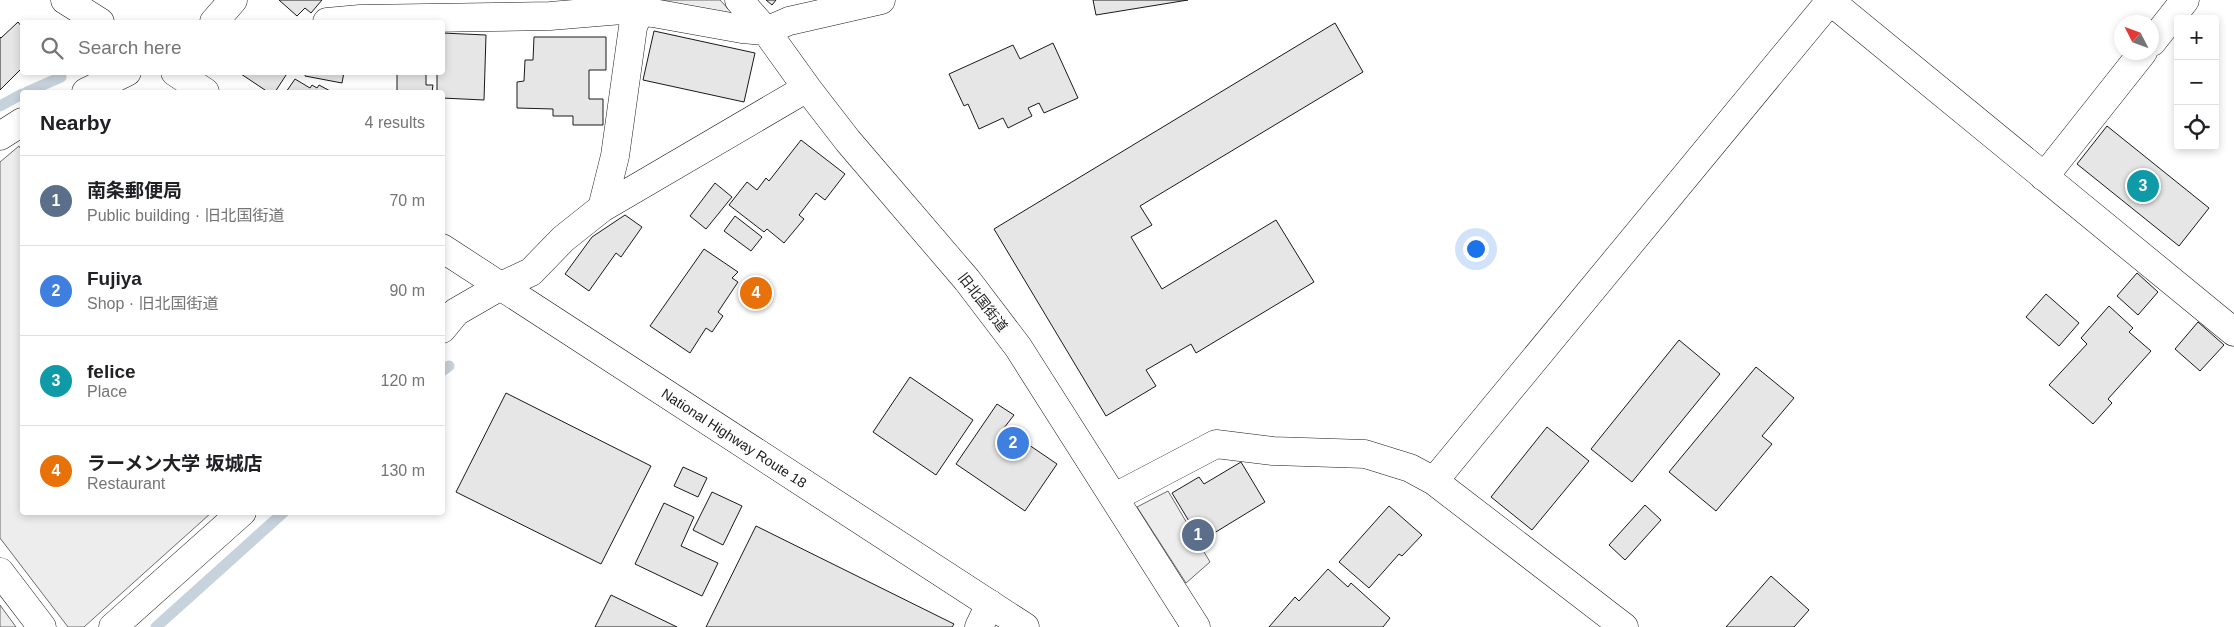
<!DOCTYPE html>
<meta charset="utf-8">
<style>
:root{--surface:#fff;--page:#f2f2f2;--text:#202124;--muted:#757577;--line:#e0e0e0;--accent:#d93025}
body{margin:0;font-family:Helvetica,"Noto Sans JP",sans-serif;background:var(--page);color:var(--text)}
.controls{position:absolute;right:15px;top:15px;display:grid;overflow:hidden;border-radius:5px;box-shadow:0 2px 8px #0003}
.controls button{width:45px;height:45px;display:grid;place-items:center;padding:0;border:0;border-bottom:1px solid var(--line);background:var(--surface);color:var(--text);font:25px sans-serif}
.compass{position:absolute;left:2114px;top:15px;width:45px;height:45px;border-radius:50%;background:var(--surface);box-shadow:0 2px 8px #0003;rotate:312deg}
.you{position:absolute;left:1475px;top:248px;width:18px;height:18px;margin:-12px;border:4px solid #fff;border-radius:50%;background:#1a73e8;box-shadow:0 0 0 8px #1a73e833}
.badge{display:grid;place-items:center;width:32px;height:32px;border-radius:50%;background:var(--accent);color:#fff;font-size:16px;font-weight:700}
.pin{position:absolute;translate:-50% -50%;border:2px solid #fff;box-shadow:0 1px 5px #0006}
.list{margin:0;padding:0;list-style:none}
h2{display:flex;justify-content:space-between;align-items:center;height:65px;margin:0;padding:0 20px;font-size:21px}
h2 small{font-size:16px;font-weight:400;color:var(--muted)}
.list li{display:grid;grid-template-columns:32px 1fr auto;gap:15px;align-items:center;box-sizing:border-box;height:90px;padding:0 20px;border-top:1px solid var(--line)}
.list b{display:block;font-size:19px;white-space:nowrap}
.list p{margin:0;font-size:16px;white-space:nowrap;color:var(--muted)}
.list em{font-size:16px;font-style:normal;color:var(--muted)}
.icon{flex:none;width:28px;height:28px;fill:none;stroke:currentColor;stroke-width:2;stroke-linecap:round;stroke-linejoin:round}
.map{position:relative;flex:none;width:2234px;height:627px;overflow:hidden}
.search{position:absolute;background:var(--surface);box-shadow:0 2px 8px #0003;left:20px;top:20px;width:425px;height:55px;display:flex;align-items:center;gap:12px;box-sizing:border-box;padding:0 18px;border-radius:5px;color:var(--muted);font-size:19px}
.panel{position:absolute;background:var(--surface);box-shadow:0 2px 8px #0003;left:20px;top:90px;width:425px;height:425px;border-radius:5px}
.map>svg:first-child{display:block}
.parking{fill:#ededed;stroke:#6a6a6a}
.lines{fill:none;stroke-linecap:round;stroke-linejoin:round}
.stream{stroke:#c6d2dc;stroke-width:11}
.building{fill:#e6e6e6;stroke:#1a1a1a}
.minor-casing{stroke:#1a1a1a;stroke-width:29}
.highway-casing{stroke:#1a1a1a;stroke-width:29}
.minor{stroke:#fff;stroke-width:28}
.highway{stroke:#fff;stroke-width:28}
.labels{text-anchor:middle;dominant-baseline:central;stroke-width:4;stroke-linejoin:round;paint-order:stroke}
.street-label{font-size:14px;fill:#1a1a1a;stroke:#fff}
</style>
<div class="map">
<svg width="2234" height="627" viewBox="0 0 2234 627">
<rect width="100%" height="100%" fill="#fff"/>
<path class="parking" d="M653,0h67l15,16z
M19,146l3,5v361l189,1 -127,114h-16l-68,-89v-376z
M1168,491l42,71 -24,21 -49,-76z
M0,605l16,22h-16z"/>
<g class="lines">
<path class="stream" d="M27,92l34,-15
M0,106l22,-12
M442,371l7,-5
M156,627l128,-115"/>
</g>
<path class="building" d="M279,0h43l-11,13 -6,-5 -8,8z
M766,0h10l-4,5z
M1093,0h95l-92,15z
M18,22l4,5v41l-22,22v-53l1,1z
M1335,23l28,49 -223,134 12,19 -21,12 31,52 114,-69 38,62 -118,71 -5,-9 -45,26 10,16 -50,30 -112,-187z
M654,31l101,22 -11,49 -101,-22z
M442,33l44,2 -2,65 -42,-2v-6h-5v-20h5z
M534,37h72v33h-17v29h14v26h-30v-9h-20v-7l-36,-1v-26l7,-1 1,-21h8z
M1053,43l25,55 -34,15 -5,-10 -11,5 4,8 -24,12 -5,-10 -24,11 -11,-25 -4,2 -15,-32 64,-29 7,14z
M238,72h50l-13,20h-7z
M306,72h38l-2,11 -37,-7z
M397,72h29v13h7l-1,7h-35z
M295,79l15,9 2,-3 5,3 2,-3 13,7h-46z
M2107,126l102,82 -30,38 -102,-82z
M801,140l44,34 -20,26 -9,-7 -17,22 5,4 -20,24 -17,-14 -3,3 -35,-27 18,-23 10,8 9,-12 3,3z
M715,183l17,14 -26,32 -16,-13z
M625,215l17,12 -21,30 -5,-4 -27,38 -24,-17 27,-37z
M735,216l27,21 -11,14 -27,-20z
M704,249l34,23 -6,6 6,4 -20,30 5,4 -11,16 -6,-4 -16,25 -40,-27z
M2137,273l21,19 -20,23 -21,-19z
M2046,294l33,29 -20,23 -33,-29z
M2109,306l24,22 -4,4 22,19 -43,48 4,4 -19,21 -44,-39 38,-41 -6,-6z
M2198,322l26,23 -24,26 -25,-22z
M1679,340l41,34 -88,108 -41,-33z
M1756,367l38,31 -32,38 10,8 -56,67 -47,-39z
M910,377l63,43 -37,55 -63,-43z
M506,393l145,73 -50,98 -145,-72z
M997,404l17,11 -10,13 53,36 -32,47 -69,-47z
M1547,427l42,34 -57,69 -41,-33z
M1241,462l24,40 -64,39 -29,-48 27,-16 5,7z
M683,467l24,11 -9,19 -24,-11z
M712,492l30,14 -19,39 -30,-15z
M664,503l30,14 -13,29 37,17 -16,33 -67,-32z
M1645,505l16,15 -36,40 -16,-15z
M1389,506l33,29 -20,21 -3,-2 -30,34 -30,-26z
M756,526l198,98 -2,3h-246z
M1328,569l20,18 3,-4 39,35 -7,9h-114l26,-30 4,4z
M1771,576l38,34 -15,17h-68z
M611,595l66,32h-82z"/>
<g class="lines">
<g class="minor-casing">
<path id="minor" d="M739,0l27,31 41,57 41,53 119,139 51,67 178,280
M1829,0l405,332
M214,22l19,-22
M327,22l33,-3 190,-3 72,-6 31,3 89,16 24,2 23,-10 92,-21
M2152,42l33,-42
M86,92l41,-20
M0,136l22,-14
M2044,177l99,-125
M602,208l13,-52 18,-129 11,-27
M442,329l14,-17 45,-26 30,-14 32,-33 39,-31 205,-120
M1434,481l396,-480
M1115,497l101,-53 57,7 92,3 45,14 24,13 190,146
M0,572l42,55
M113,627l129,-115
M979,627l11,-23"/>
</g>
<g class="highway-casing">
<path id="highway" d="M65,0l35,22
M175,72l30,20
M442,248l583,379"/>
</g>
<use href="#minor" class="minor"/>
<use href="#highway" class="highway"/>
</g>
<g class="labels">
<g class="street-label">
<text transform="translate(983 302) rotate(52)">旧北国街道</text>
<text transform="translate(734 438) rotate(33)">National Highway Route 18</text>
</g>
</g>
</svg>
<div class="controls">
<button>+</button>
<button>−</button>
<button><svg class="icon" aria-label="locate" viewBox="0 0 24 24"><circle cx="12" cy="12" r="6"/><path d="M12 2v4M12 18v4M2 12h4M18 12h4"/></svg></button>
</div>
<svg class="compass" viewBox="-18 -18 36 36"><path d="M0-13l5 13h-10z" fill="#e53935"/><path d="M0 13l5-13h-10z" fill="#757577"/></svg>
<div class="you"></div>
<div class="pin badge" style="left:1198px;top:535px;background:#5c6f8a">1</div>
<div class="pin badge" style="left:1013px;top:443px;background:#3f7fe0">2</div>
<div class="pin badge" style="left:2143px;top:186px;background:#0f9aa8">3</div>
<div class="pin badge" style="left:756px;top:293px;background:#e8710a">4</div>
<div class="search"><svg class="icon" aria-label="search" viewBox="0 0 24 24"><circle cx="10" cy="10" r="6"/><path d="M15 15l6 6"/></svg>Search here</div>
<section class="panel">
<h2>Nearby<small>4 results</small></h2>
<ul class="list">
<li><span class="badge" style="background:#5c6f8a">1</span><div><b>南条郵便局</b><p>Public building · 旧北国街道</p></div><em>70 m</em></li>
<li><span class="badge" style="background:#3f7fe0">2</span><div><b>Fujiya</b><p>Shop · 旧北国街道</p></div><em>90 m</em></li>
<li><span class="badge" style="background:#0f9aa8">3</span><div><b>felice</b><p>Place</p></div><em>120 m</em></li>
<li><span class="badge" style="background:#e8710a">4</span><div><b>ラーメン大学 坂城店</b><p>Restaurant</p></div><em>130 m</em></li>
</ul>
</section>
</div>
